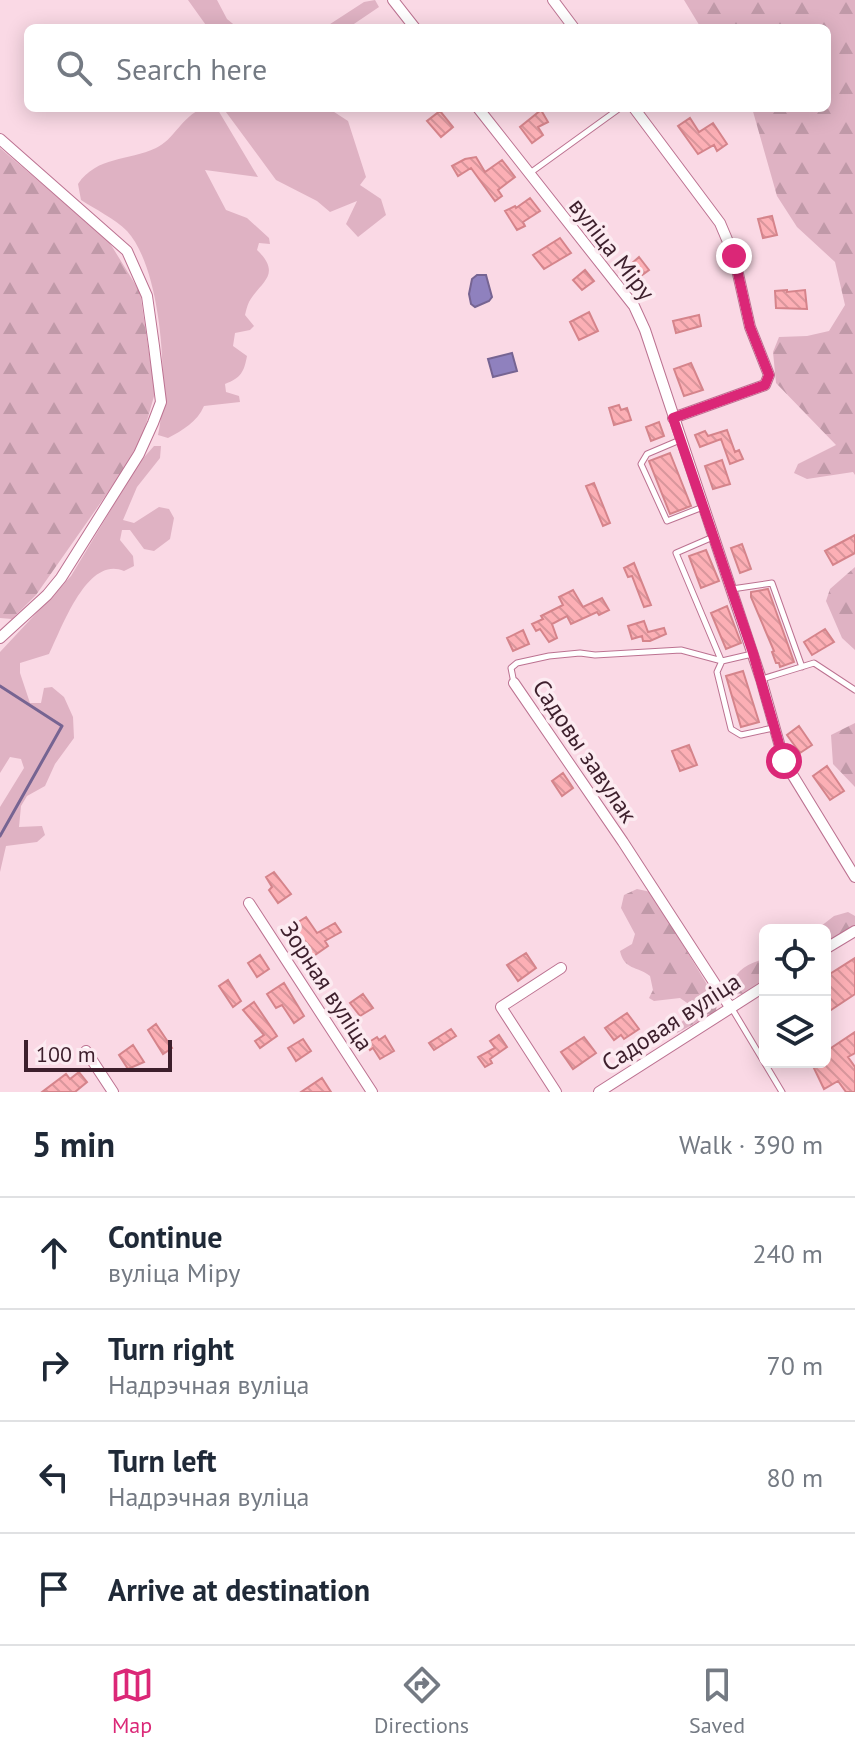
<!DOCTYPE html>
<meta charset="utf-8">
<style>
:root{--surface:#fff;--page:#f2f2f3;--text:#1f2937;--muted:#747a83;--line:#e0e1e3;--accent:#db2777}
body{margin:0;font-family:"PT Sans",sans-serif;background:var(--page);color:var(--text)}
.controls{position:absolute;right:24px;bottom:24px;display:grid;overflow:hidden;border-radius:12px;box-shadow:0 4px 20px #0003}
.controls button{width:72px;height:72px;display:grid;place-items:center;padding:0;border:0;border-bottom:2px solid var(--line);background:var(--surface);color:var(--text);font:40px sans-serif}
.scale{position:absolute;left:24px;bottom:20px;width:148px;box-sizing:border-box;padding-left:8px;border:4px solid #3d1f2c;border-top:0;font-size:22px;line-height:28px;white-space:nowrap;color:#3d1f2c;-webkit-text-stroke:6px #fcebf1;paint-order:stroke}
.stop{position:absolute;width:24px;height:24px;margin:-18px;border:6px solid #db2777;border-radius:50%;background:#fff}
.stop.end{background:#db2777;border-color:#fff;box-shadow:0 2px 8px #0008}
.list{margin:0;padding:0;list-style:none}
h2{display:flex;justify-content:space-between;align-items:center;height:104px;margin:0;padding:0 32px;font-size:34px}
h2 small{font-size:26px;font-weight:400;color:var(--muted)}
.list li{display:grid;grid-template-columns:52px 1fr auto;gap:24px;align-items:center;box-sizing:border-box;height:112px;padding:0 32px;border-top:2px solid var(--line)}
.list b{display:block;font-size:30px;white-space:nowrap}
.list p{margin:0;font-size:26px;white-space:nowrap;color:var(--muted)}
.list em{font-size:26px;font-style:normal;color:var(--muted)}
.icon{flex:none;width:44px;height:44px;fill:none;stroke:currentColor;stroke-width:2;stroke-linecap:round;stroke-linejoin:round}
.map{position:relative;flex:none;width:855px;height:1092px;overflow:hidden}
.search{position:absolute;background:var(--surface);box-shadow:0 4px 20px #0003;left:24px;right:24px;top:24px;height:88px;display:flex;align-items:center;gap:20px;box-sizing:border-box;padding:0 28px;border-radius:12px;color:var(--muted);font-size:30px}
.sheet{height:552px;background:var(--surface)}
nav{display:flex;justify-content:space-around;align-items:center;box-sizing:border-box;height:112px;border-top:2px solid var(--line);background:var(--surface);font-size:22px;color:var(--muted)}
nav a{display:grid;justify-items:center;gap:4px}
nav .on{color:var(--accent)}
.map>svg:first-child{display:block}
.green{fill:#dfb2c3}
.forest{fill:url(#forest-firs)}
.water{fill:#8f81be;stroke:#766492;stroke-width:2}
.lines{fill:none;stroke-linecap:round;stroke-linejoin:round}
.stream{stroke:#766492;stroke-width:3}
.building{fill:url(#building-back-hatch);stroke:#d5848b;stroke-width:2}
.service-casing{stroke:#bc7291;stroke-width:7}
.minor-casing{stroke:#bc7291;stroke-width:12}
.service{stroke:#fff;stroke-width:5}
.minor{stroke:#fff;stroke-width:10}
.route{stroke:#db2777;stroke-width:10}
.labels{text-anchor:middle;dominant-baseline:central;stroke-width:7;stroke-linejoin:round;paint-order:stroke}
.street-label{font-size:24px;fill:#3d1f2c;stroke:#fcebf1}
</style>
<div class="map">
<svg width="855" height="1092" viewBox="0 0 855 1092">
<defs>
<pattern id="forest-firs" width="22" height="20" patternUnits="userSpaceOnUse" patternTransform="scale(2)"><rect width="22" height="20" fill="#dfb2c3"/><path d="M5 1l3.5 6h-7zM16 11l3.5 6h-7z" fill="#c099a8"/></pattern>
<pattern id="building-back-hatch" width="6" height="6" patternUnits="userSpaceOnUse" patternTransform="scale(2)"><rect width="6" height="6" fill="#fcafb5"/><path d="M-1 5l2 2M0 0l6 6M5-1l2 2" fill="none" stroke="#d9969c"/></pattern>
</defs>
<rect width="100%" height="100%" fill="#fad9e5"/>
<path class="green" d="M188,0h29l10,19 11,9h-30z
M375,0l4,7 -31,21h-24l40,-26z
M203,108l15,2 40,67 -53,-7 21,40 21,8 22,20 1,6 -11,-1 -2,7c26,25 3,32 -8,52 -2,4 -3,9 -4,13l9,11 -4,4 -15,3 -2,13 14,10c-3,16 -6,22 -22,28l1,8 13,4 1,6 -36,4c-7,16 -21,24 -36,32l-10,-3c11,-49 4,-166 -31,-204 -12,-12 -32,-22 -46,-31l-3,-16c19,-28 50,-23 78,-36 18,-8 25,-31 47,-40z
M223,108h105l20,13 18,56 -6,8 21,14 5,16 -28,22 -12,-13 11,-23 -27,11 -13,-11 -41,-21z
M154,446h7l-1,12 -23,29 -14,33 11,3 25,-16 10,2 5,9 -4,21 -16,12 -10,-2 -14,-19h-8l-2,10 13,16 1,10 -10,5c-37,-16 -62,57 -75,83l-29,9v10l10,30h11l3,-15 8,-1 12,10 9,20 1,21 -19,26 -10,22 -18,10 -6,10 -2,21 23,-1 3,9 -8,7 -31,4 -6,26v-65l24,-39 -3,-9 -11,-2 -10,16v-121l71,-76 68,-113z"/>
<path class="forest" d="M684,0h171v475l-2,-3 -46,7 -13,-6 4,-9 38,-19 -60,-62 -3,-31 6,-15 28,-1 22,-5 16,-26 -10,-43 -38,-35 -20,-31 -25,-88h75v-80h-126z
M0,148l108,92 32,52 15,101 -16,55 -103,147 -24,24 -12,-1z
M855,567v83l-13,-12 -16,-37 4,-12z
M855,723v64l-22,-23 -2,-29z
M637,889l14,3 66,109 -1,11 -39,21 -4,-5 18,-13 -1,-10 -10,-7 -26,3 -5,-3 4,-8 -3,-14c-13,-10 -26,-6 -30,-25l12,-7 3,-10 -14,-26 3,-13z
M848,912l7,4v11l-30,19v-16h-9l18,-14z
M765,959v24l-22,11 -8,-1 -4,-8c6,-16 18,-22 34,-26z"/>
<path class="water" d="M477,275h9l6,22 -3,4 -14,6 -4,-3 -2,-10 3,-15z
M512,353l5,18 -24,6 -5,-18z"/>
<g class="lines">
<path class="stream" d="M0,686l62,40 -62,110"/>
</g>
<path class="building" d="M541,110l7,12 -10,5 5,8 -11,8 -12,-16z
M440,111l13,16 -12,10 -14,-16z
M690,118l9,14 14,-9 14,21 -10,7 -3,-6 -16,9 -20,-28z
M476,157l9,15 17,-12 13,17 -17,13 4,6 -7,5 -24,-33 -13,8 -6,-10 13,-7z
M530,198l10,13 -17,11 2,4 -8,4 -12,-19 10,-5 1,2z
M772,216l5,19 -14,3 -5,-19z
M560,238l11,15 -27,16 -11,-14z
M639,257l10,13 -11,8 -9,-12z
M585,270l9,11 -12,9 -9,-10z
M787,290v2l18,-2 2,19 -31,-1 -1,-17z
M589,312l9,19 -19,9 -9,-18z
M699,315l2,11 -25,7 -3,-12z
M691,363l12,27 -19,6 -10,-27z
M619,405l2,5 6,-2 4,12 -17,5 -5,-17z
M659,422l5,14 -13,5 -5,-14z
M727,430l8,22 4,-2 4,9 -13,5 -9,-25 -21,8 -5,-12 10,-4 3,5z
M670,453l21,53 -21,8 -21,-53z
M722,460l8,24 -17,5 -8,-23z
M594,483l16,40 -7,3 -17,-40z
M855,535v18l-22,12 -8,-14z
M742,544l9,25 -11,4 -9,-25z
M706,550l13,31 -18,7 -12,-32z
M634,563l17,42 -7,2 -12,-31 -4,1 -4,-9z
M768,589l26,73 -14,5 -1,-4h-3l-4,-11 2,-1 -23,-54v-5z
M573,590l10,17 19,-9 7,12 -10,5 -2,-3 -26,12 -4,-8 -15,8 5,14 -8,4 -9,-13 -4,2 -4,-7 11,-5 -2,-3 22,-11 -4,-8z
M727,606l14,37 -15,6 -15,-36z
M644,621l4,11 16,-4 2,6 -16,7h-7l-1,-5 -10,3 -4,-13z
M825,629l9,13 -22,13 -8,-13z
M523,630l6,14 -16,7 -6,-13z
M743,671l16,51 -18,5 -15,-51z
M799,726l13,19 -12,8 -13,-18z
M689,745l8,20 -17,6 -8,-20z
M827,766l17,25 -14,9 -17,-24z
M563,773l10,15 -11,8 -10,-15z
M610,786l21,31 -6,4 -22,-31z
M274,872l17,22 -13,9 -9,-13 3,-3 -6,-10z
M306,917l11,16 18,-10 6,9 -16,9 3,5 -16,11 -20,-31z
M526,953l10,15 -18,13 -11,-16z
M260,955l9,14 -12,8 -9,-14z
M855,958v36l-30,20v-37z
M228,980l13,21 -8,6 -14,-21z
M284,983l20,33 -10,7 -12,-18 -6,3 -9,-14z
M363,994l10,14 -13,8 -10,-13z
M254,1002l23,34 -17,12 -5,-7 9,-6 -21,-25z
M627,1013l12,16 -15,10 -3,-4 -7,5 -9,-12z
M156,1024l16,24 -9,6 -15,-24z
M451,1029l5,7 -22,14 -5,-7z
M855,1032v21l-7,4 7,10v25h-9l-8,-11 -14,8 -13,-27h14v-10z
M499,1035l8,12 -17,12 2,4 -7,4 -7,-10 17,-9 -5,-7z
M385,1036l9,15 -14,8 -7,-11 -3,2 -4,-6 11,-7 2,3z
M584,1037l12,16 -23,16 -12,-17z
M303,1039l8,12 -15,10 -8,-13z
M133,1045l11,17 -16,7 -9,-14z
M79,1072l8,10 -12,10h-33l24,-18 4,5z
M322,1078l9,14h-30z"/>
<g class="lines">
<g class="service-casing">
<path id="service" d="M530,173l90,-65
M680,440l-33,14 -6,10 26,57 36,-14
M713,537l-37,16 45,107
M732,589l40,-6 30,84
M752,654l-30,7 -5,11 14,57 10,6 32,-7
M762,679l52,-16 41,27
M514,683l-3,-15 6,-5 32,-7 31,-3 15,2 86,-5 41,11
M731,1007l51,85"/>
</g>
<g class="minor-casing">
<path id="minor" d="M393,0l22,28
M553,0l21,28
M478,108l156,198 11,24 116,349 23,82 71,116
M634,108l86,115 14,33 16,71 19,48 -4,10 -92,33
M0,139l127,112 20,45 7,50 7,56 -8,21 -14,31 -78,124 -14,17 -47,43
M514,683l109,159 107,165
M249,903l123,189
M825,949l30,-18
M86,1051l27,41
M556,1092l-55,-85 60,-39
M599,1092l166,-106"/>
</g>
<use href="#service" class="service"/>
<use href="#minor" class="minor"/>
</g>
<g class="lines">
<path class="route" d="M734,256l16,71 19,48 -4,10 -92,33 80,235 31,108"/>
</g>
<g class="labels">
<g class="street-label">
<text transform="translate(612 249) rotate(52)">вуліца Міру</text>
<text transform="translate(585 751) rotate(56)">Садовы завулак</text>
<text transform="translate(327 986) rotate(57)">Зорная вуліца</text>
<text transform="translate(671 1022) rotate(-33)">Садовая вуліца</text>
</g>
</g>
</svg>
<div class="controls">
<button><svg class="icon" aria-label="locate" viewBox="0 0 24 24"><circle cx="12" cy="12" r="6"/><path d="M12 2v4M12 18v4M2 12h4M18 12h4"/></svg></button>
<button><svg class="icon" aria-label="layers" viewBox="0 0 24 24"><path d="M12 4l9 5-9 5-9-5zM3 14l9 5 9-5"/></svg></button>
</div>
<div class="scale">100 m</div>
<div class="stop" style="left:784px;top:761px"></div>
<div class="stop end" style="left:734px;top:256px"></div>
<div class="search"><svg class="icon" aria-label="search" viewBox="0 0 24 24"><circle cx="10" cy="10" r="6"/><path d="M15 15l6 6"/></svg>Search here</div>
</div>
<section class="sheet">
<h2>5 min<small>Walk · 390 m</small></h2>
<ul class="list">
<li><svg class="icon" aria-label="ahead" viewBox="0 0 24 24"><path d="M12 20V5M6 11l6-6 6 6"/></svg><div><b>Continue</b><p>вуліца Міру</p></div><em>240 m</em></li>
<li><svg class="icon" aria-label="right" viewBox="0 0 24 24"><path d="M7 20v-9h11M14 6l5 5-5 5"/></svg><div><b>Turn right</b><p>Надрэчная вуліца</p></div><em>70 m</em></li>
<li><svg class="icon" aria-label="left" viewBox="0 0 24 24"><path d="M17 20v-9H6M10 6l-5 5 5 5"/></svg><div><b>Turn left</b><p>Надрэчная вуліца</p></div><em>80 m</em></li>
<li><svg class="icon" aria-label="arrive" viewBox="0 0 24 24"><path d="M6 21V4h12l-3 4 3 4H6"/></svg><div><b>Arrive at destination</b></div></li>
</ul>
</section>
<nav>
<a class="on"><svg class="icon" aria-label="map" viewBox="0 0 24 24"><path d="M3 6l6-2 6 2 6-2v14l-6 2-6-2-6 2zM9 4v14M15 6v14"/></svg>Map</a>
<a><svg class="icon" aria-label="directions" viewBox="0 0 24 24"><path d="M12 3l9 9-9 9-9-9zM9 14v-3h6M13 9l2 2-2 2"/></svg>Directions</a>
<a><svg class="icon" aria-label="saved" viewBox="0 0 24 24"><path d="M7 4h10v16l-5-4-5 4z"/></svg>Saved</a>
</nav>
